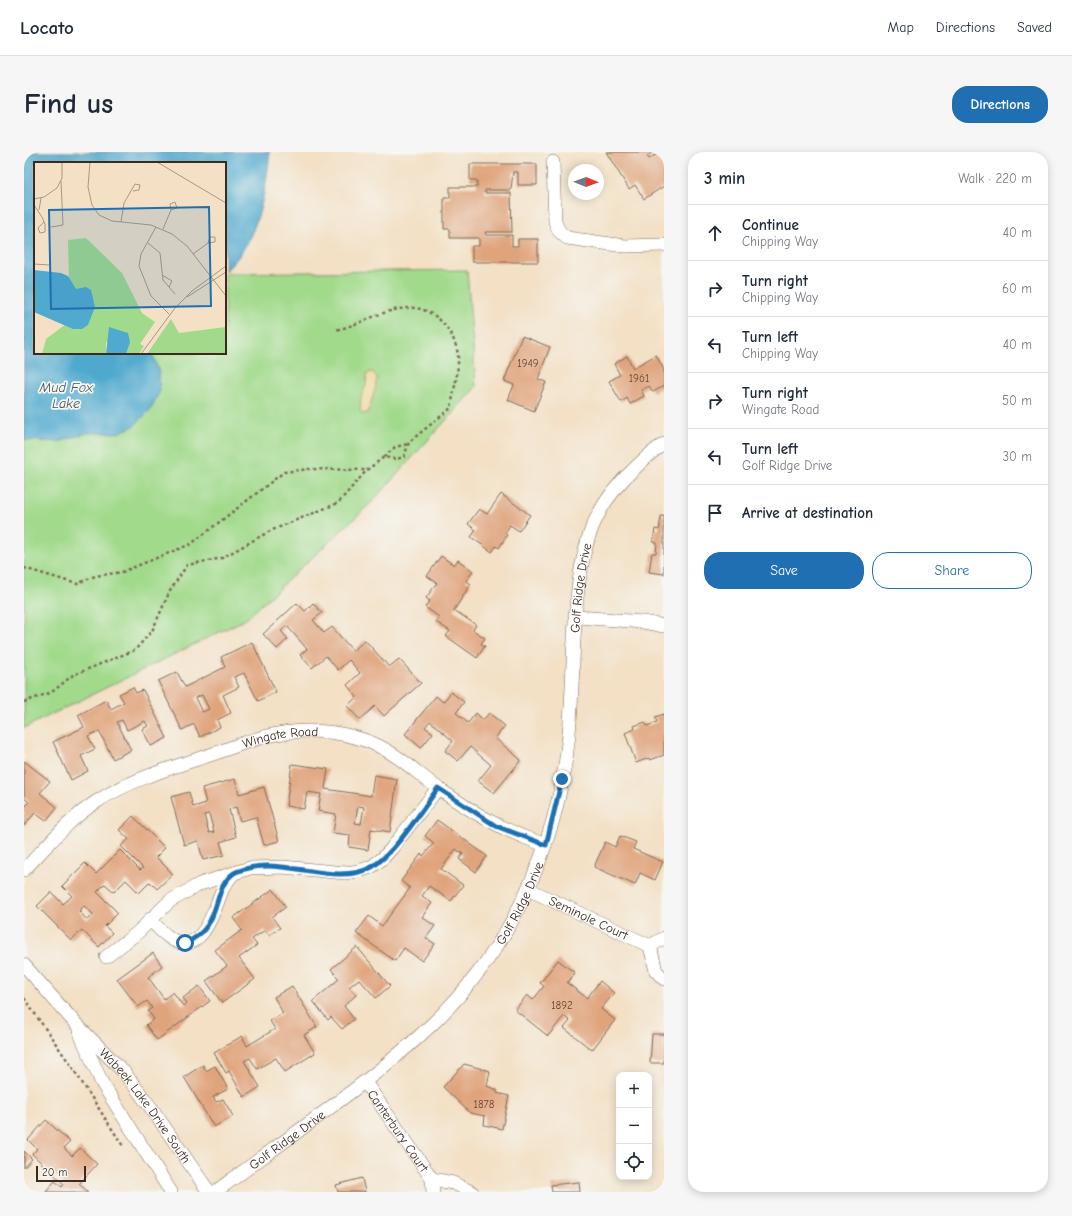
<!DOCTYPE html>
<meta charset="utf-8">
<style>
:root{--surface:#fff;--page:#f6f6f7;--text:#1f2937;--muted:#747a83;--line:#e0e1e3;--accent:#1f6fb2}
body{margin:0;font-family:"Comic Neue",sans-serif;background:var(--page);color:var(--text)}
.controls{position:absolute;right:12px;bottom:12px;display:grid;overflow:hidden;border-radius:8px;box-shadow:0 2px 10px #0003}
.controls button{width:36px;height:36px;display:grid;place-items:center;padding:0;border:0;border-bottom:1px solid var(--line);background:var(--surface);color:var(--text);font:20px sans-serif}
.compass{position:absolute;left:544px;top:12px;width:36px;height:36px;border-radius:50%;background:var(--surface);box-shadow:0 2px 10px #0003;rotate:91deg}
.scale{position:absolute;left:12px;bottom:10px;width:50px;box-sizing:border-box;padding-left:4px;border:2px solid #3b2a1e;border-top:0;font-size:11px;line-height:14px;white-space:nowrap;color:#3b2a1e;-webkit-text-stroke:3px #f6f6f2;paint-order:stroke}
.stop{position:absolute;width:12px;height:12px;margin:-9px;border:3px solid #1f6fb2;border-radius:50%;background:#fff}
.stop.end{background:#1f6fb2;border-color:#fff;box-shadow:0 1px 4px #0008}
.list{margin:0;padding:0;list-style:none}
h2{display:flex;justify-content:space-between;align-items:center;height:52px;margin:0;padding:0 16px;font-size:17px}
h2 small{font-size:13px;font-weight:400;color:var(--muted)}
.list li{display:grid;grid-template-columns:26px 1fr auto;gap:12px;align-items:center;box-sizing:border-box;height:56px;padding:0 16px;border-top:1px solid var(--line)}
.list b{display:block;font-size:15px;white-space:nowrap}
.list p{margin:0;font-size:13px;white-space:nowrap;color:var(--muted)}
.list em{font-size:13px;font-style:normal;color:var(--muted)}
.actions{display:flex;gap:8px;padding:12px 16px}
.actions a{flex:1;padding:9px 0;border:1px solid var(--accent);border-radius:16px;text-align:center;font-size:14px;color:var(--accent)}
.actions .main{background:var(--accent);color:#fff}
.icon{flex:none;width:22px;height:22px;fill:none;stroke:currentColor;stroke-width:2;stroke-linecap:round;stroke-linejoin:round}
.map{position:relative;flex:none;width:640px;height:1040px;overflow:hidden;border-radius:16px}
header{display:flex;align-items:center;gap:24px;box-sizing:border-box;height:56px;padding:0 20px;background:var(--surface);border-bottom:1px solid var(--line)}
header strong{font-size:19px}
nav{display:flex;gap:22px;margin-inline-start:auto;font-size:14px}
.intro{display:flex;align-items:center;justify-content:space-between;box-sizing:border-box;height:96px;padding:0 24px}
h1{margin:0;font-size:28px}
.button{padding:10px 18px;border-radius:16px;background:var(--accent);color:#fff;font-size:14px;font-weight:700}
main{display:flex;gap:24px;padding:0 24px}
aside{flex:1;background:var(--surface);border-radius:16px;box-shadow:0 2px 10px #0003}
.map>svg:first-child{display:block}
.green{fill:#a2da8c;stroke:#6e8255}
.sand{fill:#eeda9e;stroke:#94825e}
.water{fill:#50a9ce;stroke:#466a76}
.building{fill:#e0a47d;fill-rule:evenodd}
.lines{fill:none;stroke-linecap:round;stroke-linejoin:round}
.street-casing{stroke:#7b6a58;stroke-width:14}
.path{stroke:#7b6a58;stroke-width:2.5;stroke-dasharray:3 3;stroke-linecap:butt}
.street{stroke:#fff;stroke-width:13}
.route{stroke:#1f6fb2;stroke-width:5}
.labels{text-anchor:middle;dominant-baseline:central;stroke-width:3.5;stroke-linejoin:round;paint-order:stroke}
.number-label{font-size:11px;fill:#644836}
.street-label{font-size:13px;fill:#3b2a1e;stroke:#f6f6f2}
.water-label{font-size:14px;font-style:italic;fill:#42565c;stroke:#f6f6f2}
.inset-road{fill:none;stroke:#a99782;stroke-width:1}
.view{fill:#1f6fb2;fill-opacity:0.15;stroke:#1f6fb2;stroke-width:2}
.inset-edge{fill:none;stroke:#3b2a1e;stroke-width:2}
</style>
<header>
<strong>Locato</strong>
<nav><a>Map</a><a>Directions</a><a>Saved</a></nav>
</header>
<div class="intro"><h1>Find us</h1><a class="button">Directions</a></div>
<main>
<div class="map">
<svg width="640" height="1040" viewBox="0 0 640 1040">
<rect width="100%" height="100%" fill="#f6f6f2"/>
<filter id="ink" filterUnits="userSpaceOnUse"><feTurbulence type="fractalNoise" baseFrequency=".025" numOctaves="2"/><feDisplacementMap in="SourceGraphic" scale="8" xChannelSelector="R" yChannelSelector="G"/><feConvolveMatrix kernelMatrix="1 2 1 2 8 2 1 2 1" color-interpolation-filters="sRGB"/></filter>
<filter id="wash" filterUnits="userSpaceOnUse"><feTurbulence type="fractalNoise" baseFrequency=".012" numOctaves="4" result="noise"/><feDisplacementMap in="SourceGraphic" scale="16" xChannelSelector="R" yChannelSelector="G"/><feGaussianBlur stdDeviation="0.9" result="paint"/><feColorMatrix in="noise" values="0 0 0 0 0 0 0 0 0 0 0 0 0 0 0 0 0 1.4 0 .05"/><feComposite in="paint" operator="in"/></filter>
<g filter="url(#wash)">
<rect width="100%" height="100%" fill="#f3e0c5"/>
<path class="green" d="M443,118l9,117 -104,115 -126,117 -222,109v-452l11,77h190v-80z"/>
<path class="sand" d="M348,220l5,5c-1,14 -6,23 -9,35l-4,2 -4,-2 1,-15 5,-12 1,-12z"/>
<path class="water" d="M0,0h246c-4,39 -13,92 -45,119v-108h-190v190h117l7,19 1,19 -10,19 -16,16 -16,7h-30l-30,9 -34,-2z"/>
<g id="blocks">
<path class="building" d="M582,0h47l-6,4 2,3 11,-7h4v34l-20,13 -9,-14 -6,4z
M446,12h67v21h-19v-13h-5l-2,18h-26v3h26l1,39h-27l1,3h26v11h6v-7h20v23h-66v-16h7v-8h-29v-9h-6v-31h6v-11h27v-7h-7z
M498,184l28,11 -12,32 8,3 -12,29 -26,-11 6,-15 -10,-4z
M632,203l8,15v16l-11,6 -4,-6 -8,4 3,6 -14,8 -3,-6 -6,4 -12,-21 11,-6 -6,-11 13,-8 6,12z
M477,342l29,21 -11,16 -9,-6 -5,8 2,2 -8,13 -3,-2 -4,6 -21,-15 5,-7 -8,-6 11,-15 8,5z
M637,364h3v58l-15,-2 3,-19h4l1,-10 -4,-1 2,-13 4,1z
M417,404l13,9 4,-5 15,11 -7,10 5,3 -17,26 22,15 -3,5 12,8 -4,6 4,2 -8,12 -31,-22 4,-5 -14,-9 3,-5 -14,-10 5,-6 -4,-3 11,-15 -10,-7z
M273,451l8,8 8,-8 9,10 -9,7 11,13 8,-6 21,24 12,-11 24,27 10,-8 22,24 -37,33 -9,-10 -15,14 -13,-14 10,-9 -10,-12 13,-12 -11,-13 -11,10 -12,-14 -14,12 -12,-13 7,-6 -20,-23 -6,5 7,8 -11,10 -14,-15z
M228,490l24,50 -18,9 -14,-28 -10,4 5,10 -16,8 8,18 -14,7 3,7 -20,10 -6,-13 -12,6 -24,-49 19,-9 8,15 40,-20 -4,-10zM178,543l7,14 -7,3 -7,-14z
M109,535l3,6 7,-3 24,48 -16,8 -9,-17 6,-3 -3,-5 -18,9 -5,-10 -5,2 14,28 -18,9 -14,-28 -11,5 7,13 -14,7 7,15 -17,9 -18,-38 31,-15 -6,-12 28,-15 5,9 13,-7 -5,-8z
M427,540l13,10 -8,11 12,10 8,-10 7,7 6,-7 16,13 -10,12 26,22 -27,33 -16,-12 13,-16 -21,-18 -12,14 -13,-10 8,-10 -23,-20 -5,6 8,6 -12,15 -16,-14 31,-38 7,6z
M640,562v41l-14,5 -1,-2 -13,5 -11,-30 10,-4 -1,-3 11,-4 2,4 10,-4 -2,-5z
M0,609l26,20 -10,12 17,14 -11,14 -11,-8 -11,13v-22l2,2 3,-4 -5,-4z
M268,612l36,5 -3,20 34,5 12,2 3,-21 23,4 -7,53 -19,-3 -3,21 -19,-3 1,-12 -17,-2 3,-19 -18,-3 3,-17 -14,-2 -3,17 -18,-3zM334,654l6,1 -3,17 -6,-1z
M211,627l4,15 25,-7 15,54 -15,4 -8,-28 -16,4 -4,-14 -7,2 7,28 -16,5 4,13 -21,5 -5,-19 -14,4 -13,-48 18,-5 4,15 13,-4 -4,-15zM185,662l5,18 -5,1 -5,-18z
M109,664l32,32 -9,9 17,17 -16,15 -7,-7 -11,11 -13,-13 -12,12 -9,-8 -8,8 21,21 -13,13 7,7 -13,14 -17,-17 -11,10 -34,-34 14,-14 12,12 9,-8 -10,-10 23,-23 11,11 24,-24 20,20 3,-2 -22,-22 8,-7 -10,-9zM60,754l9,8 -6,6 -8,-9z
M413,668l50,36 -11,16 -17,-13 4,-5 -7,-5 -15,20 22,16 -12,16 -22,-15 -7,10 10,7 -10,14 13,9 -9,12 9,6 -13,17 -18,-13 -9,13 -39,-28 13,-17 13,10 28,-38 -9,-7 20,-27 2,2 11,-13 -9,-7z
M596,684l16,6 -3,7 30,13 -8,18 -15,-7 -5,12 -41,-18 11,-25 10,5z
M249,737l13,18 -14,10 8,11 -11,7 -4,-5 -13,9 5,6 -18,13 16,21 -33,24 -16,-22 21,-15 -12,-16 27,-20 -9,-12z
M333,795l33,39 -14,12 -17,-19 -10,8 7,8 -12,11 10,13 -12,10 -11,-12 -3,3 -15,-19 26,-22 -8,-10z
M129,801l9,13 -14,11 16,22 9,-7 10,14 4,-3 -4,-5 16,-12 11,15 -53,39 -11,-15 8,-6 -6,-8 4,-3 -5,-7 -9,6 -21,-28z
M534,808l17,13 -8,10 20,15 13,-17 14,12 -13,16 14,11 -23,30 -28,-22 6,-7 -6,-5 -16,20 -33,-26 12,-15 6,5 11,-14 -4,-3z
M268,834l25,41 -13,8 11,18 -30,19 -9,-14 -19,11 -7,-11 -6,3 16,26 -16,10 -15,-26 -3,2 -12,-20 28,-17 5,10 28,-17 -5,-8 13,-8 -9,-16z
M628,882h12v29h-14z
M440,912l26,7 -3,15 10,4v3l12,3 -7,33 -18,-4 1,-9 -15,-3 -27,-26z
M179,913l3,6 9,-5 13,23 -15,8 3,5 7,-3 10,17 -19,11 -30,-50z
M22,968l24,22 -6,6 8,8 8,-8 17,16 -18,20 9,8h-43l10,-11 7,6 2,-3 -32,-30 5,-5 -9,-9z
M0,999l8,8 -8,9z
M338,1026l3,14h-27l-2,-7z
M555,1030l1,10h-28l-1,-7z"/>
</g>
</g>
<g filter="url(#ink)">
<use href="#blocks" fill-opacity="0" stroke="#7b6a58" stroke-width="1"/>
<g class="lines">
<g class="street-casing">
<g id="street">
<path d="M529,10l2,60 4,9 8,7 58,8 39,-1"/>
<path d="M553,465l66,5 21,4"/>
<path id="s1" d="M0,718c23,-24 44,-50 72,-68 35,-23 78,-35 117,-48 26,-9 52,-20 79,-22 26,-3 56,1 80,11 26,11 45,30 67,46 36,25 65,42 106,56"/>
<path id="s2" d="M504,737l122,57"/>
<path d="M126,767c6,7 13,14 20,19 32,22 45,-31 53,-50 3,-6 7,-10 11,-15"/>
<path d="M626,794l6,25 8,8"/>
<path d="M626,794l14,-8"/>
<path d="M82,805l31,-24 33,-32 30,-17 50,-16 33,-1 62,6 14,-2 12,-4 11,-8 10,-11 46,-60"/>
<path id="s3" d="M0,813l52,59 47,47 29,38 57,83"/>
<path d="M55,879l23,52 69,109"/>
<path id="s4" d="M341,930l67,97 1,13"/>
<path d="M408,1027l21,4 19,9"/>
<path id="s5" d="M191,1040c37,-27 75,-55 112,-82 76,-57 139,-105 186,-191 29,-54 48,-115 55,-176 8,-65 1,-145 21,-207 9,-27 26,-50 46,-68 9,-9 19,-18 29,-24"/>
</g>
</g>
<path class="path" d="M360,305l11,-10 13,-3
M0,416l53,16 18,-8 27,-4 69,-28 93,-72 25,-3 57,1
M0,550l28,-10 21,-17 62,-25 17,-19 18,-40 17,-26 35,-7 48,-27 68,-28 29,-33 17,-13 12,2 8,-2 5,-15 42,-34c2,-15 8,-37 7,-52 -2,-20 -17,-42 -38,-47 -5,-2 -15,-1 -21,0 -23,4 -42,17 -64,21
M0,846l48,69 51,79"/>
<use href="#street" class="street"/>
</g>
</g>
<g class="lines" filter="url(#ink)">
<path class="route" d="M161,791c39,-16 25,-53 49,-70 3,-2 8,-3 11,-4 40,-12 90,18 127,-2 23,-14 50,-57 66,-79l58,38 50,19 16,-66"/>
</g>
<g class="labels">
<g class="number-label">
<text x="504" y="211">1949</text>
<text x="615" y="226">1961</text>
<text x="538" y="853">1892</text>
<text x="460" y="952">1878</text>
</g>
<g class="street-label">
<text stroke="none"><textPath href="#s5" startOffset="749">Golf Ridge Drive</textPath></text>
<text stroke="none"><textPath href="#s1" startOffset="296">Wingate Road</textPath></text>
<text stroke="none"><textPath href="#s5" startOffset="425">Golf Ridge Drive</textPath></text>
<text stroke="none"><textPath href="#s2" startOffset="67">Seminole Court</textPath></text>
<text stroke="none"><textPath href="#s3" startOffset="186">Wabeek Lake Drive South</textPath></text>
<text stroke="none"><textPath href="#s4" startOffset="59">Canterbury Court</textPath></text>
<text stroke="none"><textPath href="#s5" startOffset="89">Golf Ridge Drive</textPath></text>
</g>
<g class="water-label">
<text x="42" y="235">Mud Fox<tspan x="42" dy="16">Lake</tspan></text>
</g>
</g>
<g transform="translate(10 10)">
<rect width="192" height="192" fill="#f3e0c5"/>
<path d="M52,76l36,35 20,40 13,9 -15,22 4,2 -5,8h-13l3,-10 -23,-2v12h-64l4,-15 24,-18 -2,-81zM137,157l8,14 47,-6v27h-79z" fill="#a2da8c"/>
<path d="M0,108l27,3 7,3 8,13 10,-2 5,3 4,17 -7,18 -6,4h-9l-39,-17zM75,165l19,6 2,9 -4,12h-20z" fill="#50a9ce"/>
<path class="inset-road" d="M56,0l-2,25 4,18 7,10 13,6 39,4 21,9 15,12 39,50M123,0l69,41M0,37l10,-2 13,-9 5,-10v-16M0,43l8,12 3,7v8l-5,1 -2,-5 6,-6M5,48l2,-12M87,60l3,-19 11,-19 5,1 -1,5 -6,1M17,65l12,-2 -2,-44M122,65l-15,27 -2,12 12,30 18,18M129,67l8,-19 6,-2 -2,-6 -5,2 1,6M114,81l12,10 3,27 12,14M159,92l15,-11 7,-1v-5h-5l-2,6M0,102l15,1M128,113l10,6 -3,6M153,135l39,-25M107,192l34,-46 17,-17 34,-25"/>
<path class="view" d="M175,45l2,99 -160,3 -2,-99z"/>
<rect width="192" height="192" class="inset-edge"/>
</g>
</svg>
<div class="controls">
<button>+</button>
<button>−</button>
<button><svg class="icon" aria-label="locate" viewBox="0 0 24 24"><circle cx="12" cy="12" r="6"/><path d="M12 2v4M12 18v4M2 12h4M18 12h4"/></svg></button>
</div>
<svg class="compass" viewBox="-18 -18 36 36"><path d="M0-13l5 13h-10z" fill="#e53935"/><path d="M0 13l5-13h-10z" fill="#747a83"/></svg>
<div class="scale">20 m</div>
<div class="stop" style="left:161px;top:791px"></div>
<div class="stop end" style="left:538px;top:627px"></div>
</div>
<aside>
<h2>3 min<small>Walk · 220 m</small></h2>
<ul class="list">
<li><svg class="icon" aria-label="ahead" viewBox="0 0 24 24"><path d="M12 20V5M6 11l6-6 6 6"/></svg><div><b>Continue</b><p>Chipping Way</p></div><em>40 m</em></li>
<li><svg class="icon" aria-label="right" viewBox="0 0 24 24"><path d="M7 20v-9h11M14 6l5 5-5 5"/></svg><div><b>Turn right</b><p>Chipping Way</p></div><em>60 m</em></li>
<li><svg class="icon" aria-label="left" viewBox="0 0 24 24"><path d="M17 20v-9H6M10 6l-5 5 5 5"/></svg><div><b>Turn left</b><p>Chipping Way</p></div><em>40 m</em></li>
<li><svg class="icon" aria-label="right" viewBox="0 0 24 24"><path d="M7 20v-9h11M14 6l5 5-5 5"/></svg><div><b>Turn right</b><p>Wingate Road</p></div><em>50 m</em></li>
<li><svg class="icon" aria-label="left" viewBox="0 0 24 24"><path d="M17 20v-9H6M10 6l-5 5 5 5"/></svg><div><b>Turn left</b><p>Golf Ridge Drive</p></div><em>30 m</em></li>
<li><svg class="icon" aria-label="arrive" viewBox="0 0 24 24"><path d="M6 21V4h12l-3 4 3 4H6"/></svg><div><b>Arrive at destination</b></div></li>
</ul>
<div class="actions"><a class="main">Save</a><a>Share</a></div>
</aside>
</main>
